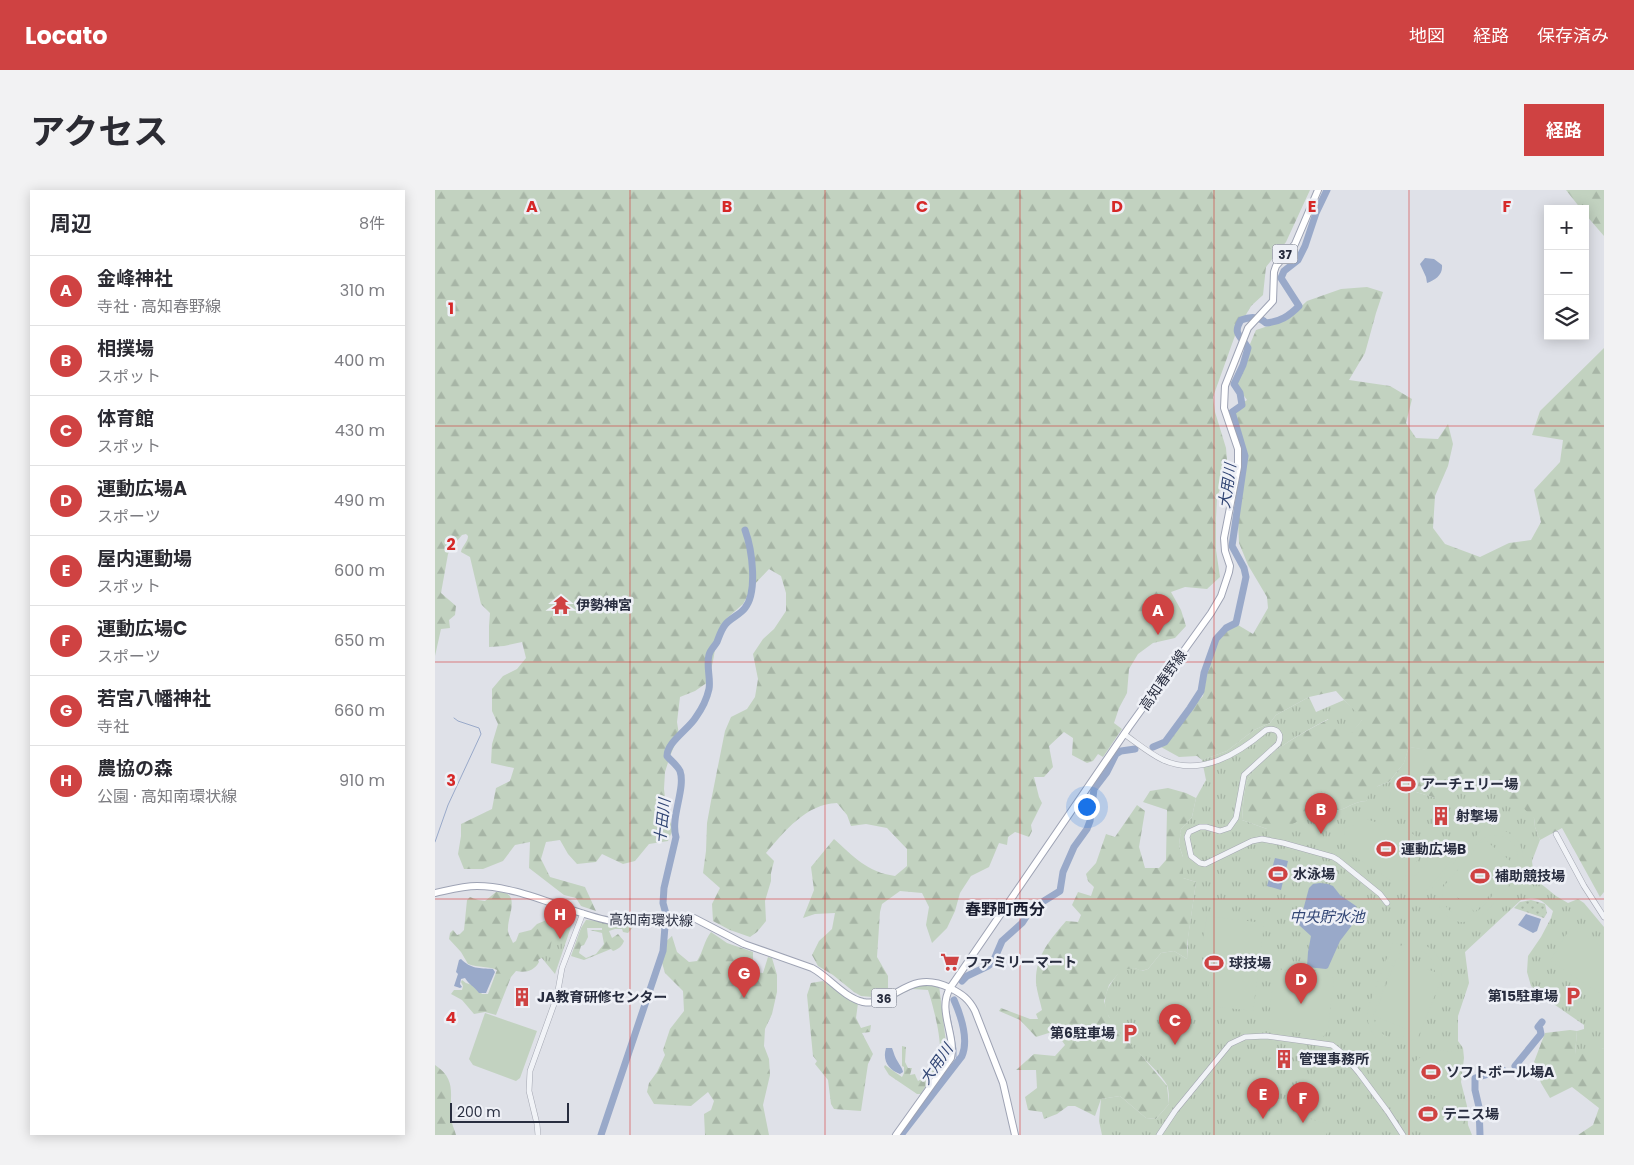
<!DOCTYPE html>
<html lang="ja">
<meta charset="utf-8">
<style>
:root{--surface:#fff;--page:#f2f2f3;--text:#2b2b33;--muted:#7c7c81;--line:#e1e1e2;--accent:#cf4242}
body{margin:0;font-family:Poppins,"Noto Sans JP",sans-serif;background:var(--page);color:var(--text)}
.controls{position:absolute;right:15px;top:15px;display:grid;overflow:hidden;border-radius:0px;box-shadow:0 2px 12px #0003}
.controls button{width:45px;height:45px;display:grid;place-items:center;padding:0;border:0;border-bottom:1px solid var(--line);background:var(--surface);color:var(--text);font:25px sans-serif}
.scale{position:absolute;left:15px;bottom:12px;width:119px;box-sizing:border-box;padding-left:5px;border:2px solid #282d3f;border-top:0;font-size:14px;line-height:18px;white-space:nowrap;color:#282d3f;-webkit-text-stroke:4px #eef0f6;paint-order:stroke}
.you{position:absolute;left:651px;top:616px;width:18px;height:18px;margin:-12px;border:4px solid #fff;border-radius:50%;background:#1a73e8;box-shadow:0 0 0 8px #1a73e833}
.badge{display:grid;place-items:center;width:32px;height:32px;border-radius:50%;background:var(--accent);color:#fff;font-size:16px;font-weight:700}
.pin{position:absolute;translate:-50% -41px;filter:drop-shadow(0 1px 2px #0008)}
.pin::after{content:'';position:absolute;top:26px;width:18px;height:15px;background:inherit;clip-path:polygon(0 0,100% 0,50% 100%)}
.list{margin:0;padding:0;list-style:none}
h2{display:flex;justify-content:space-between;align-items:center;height:65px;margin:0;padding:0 20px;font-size:21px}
h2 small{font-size:16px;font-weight:400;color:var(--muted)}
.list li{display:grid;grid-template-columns:32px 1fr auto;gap:15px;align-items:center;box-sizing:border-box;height:70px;padding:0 20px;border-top:1px solid var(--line)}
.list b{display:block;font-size:19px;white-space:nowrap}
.list p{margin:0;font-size:16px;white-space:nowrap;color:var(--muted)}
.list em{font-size:16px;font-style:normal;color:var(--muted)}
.icon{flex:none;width:28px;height:28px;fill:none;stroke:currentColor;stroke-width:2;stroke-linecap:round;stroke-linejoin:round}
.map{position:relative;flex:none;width:1169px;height:945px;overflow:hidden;border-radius:0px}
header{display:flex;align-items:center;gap:30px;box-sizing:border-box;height:70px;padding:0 25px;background:var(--accent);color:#fff}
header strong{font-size:24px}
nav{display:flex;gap:28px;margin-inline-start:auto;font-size:18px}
.intro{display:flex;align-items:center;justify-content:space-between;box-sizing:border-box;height:120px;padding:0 30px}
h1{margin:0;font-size:35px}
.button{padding:12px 22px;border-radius:0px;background:var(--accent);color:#fff;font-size:18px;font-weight:700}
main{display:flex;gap:30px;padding:0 30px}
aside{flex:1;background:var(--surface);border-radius:0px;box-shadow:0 2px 12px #0003}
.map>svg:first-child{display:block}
.grass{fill:url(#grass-dots)}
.forest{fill:url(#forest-firs);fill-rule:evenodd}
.park{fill:url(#park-tufts)}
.garden{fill:#c2d2c0;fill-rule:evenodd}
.water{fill:#99a9c9}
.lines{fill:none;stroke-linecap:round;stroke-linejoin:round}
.stream{stroke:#99a9c9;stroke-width:1}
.river{stroke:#99a9c9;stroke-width:7}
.tertiary-casing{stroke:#a4a7b2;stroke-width:6}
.primary-casing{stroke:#9ea3b4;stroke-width:8}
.tertiary{stroke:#f1f3f7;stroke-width:5}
.primary{stroke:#fff;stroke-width:6}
.grid{fill:none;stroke:#d62828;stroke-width:1;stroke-opacity:0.55}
.labels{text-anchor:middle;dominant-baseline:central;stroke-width:5;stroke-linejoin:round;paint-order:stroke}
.shield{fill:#eef0f6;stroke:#636876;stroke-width:1}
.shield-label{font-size:12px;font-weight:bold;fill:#282d3f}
.poi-label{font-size:14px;font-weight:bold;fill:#282d3f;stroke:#eef0f6;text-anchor:start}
.street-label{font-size:14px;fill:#282d3f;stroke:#eef0f6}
.water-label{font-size:15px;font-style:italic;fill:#314574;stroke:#eef0f6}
.quarter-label{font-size:16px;font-weight:bold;fill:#1a1e30;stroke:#eef0f6}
.grid-label{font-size:16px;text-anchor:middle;font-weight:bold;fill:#d62828;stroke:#eef0f6;stroke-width:5;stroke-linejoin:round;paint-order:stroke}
</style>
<header>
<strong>Locato</strong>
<nav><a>地図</a><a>経路</a><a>保存済み</a></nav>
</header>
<div class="intro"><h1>アクセス</h1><a class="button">経路</a></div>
<main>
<aside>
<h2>周辺<small>8件</small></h2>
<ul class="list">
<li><span class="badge">A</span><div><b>金峰神社</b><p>寺社 · 高知春野線</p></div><em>310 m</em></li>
<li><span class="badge">B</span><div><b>相撲場</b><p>スポット</p></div><em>400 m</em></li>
<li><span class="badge">C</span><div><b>体育館</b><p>スポット</p></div><em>430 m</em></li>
<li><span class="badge">D</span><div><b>運動広場A</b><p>スポーツ</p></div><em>490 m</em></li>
<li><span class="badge">E</span><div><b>屋内運動場</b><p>スポット</p></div><em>600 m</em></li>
<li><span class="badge">F</span><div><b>運動広場C</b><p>スポーツ</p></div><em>650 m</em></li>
<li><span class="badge">G</span><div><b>若宮八幡神社</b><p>寺社</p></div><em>660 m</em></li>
<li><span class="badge">H</span><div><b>農協の森</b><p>公園 · 高知南環状線</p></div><em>910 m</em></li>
</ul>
</aside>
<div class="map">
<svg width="1169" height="945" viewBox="0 0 1169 945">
<defs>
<pattern id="grass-dots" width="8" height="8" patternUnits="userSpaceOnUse" patternTransform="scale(1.25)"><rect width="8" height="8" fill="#c2d2c0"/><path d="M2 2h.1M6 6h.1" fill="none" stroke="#a7b5a6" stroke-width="1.8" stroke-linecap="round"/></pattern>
<pattern id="forest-firs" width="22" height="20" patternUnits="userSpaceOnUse" patternTransform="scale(1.25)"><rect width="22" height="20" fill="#c2d2c0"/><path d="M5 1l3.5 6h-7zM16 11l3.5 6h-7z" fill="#a7b5a6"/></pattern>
<pattern id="park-tufts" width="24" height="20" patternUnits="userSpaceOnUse" patternTransform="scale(1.25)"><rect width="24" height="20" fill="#c2d2c0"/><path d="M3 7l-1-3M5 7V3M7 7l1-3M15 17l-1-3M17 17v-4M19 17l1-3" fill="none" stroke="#a7b5a6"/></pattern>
</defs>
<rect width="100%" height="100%" fill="#dfe1e8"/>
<path class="grass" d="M1096,710l14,4 2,9 -3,5 -30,-10 6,-6z"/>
<path class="forest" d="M0,0h875l-24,52 -20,25 -3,28 -12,11 -14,24 -24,67 2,15 11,36 1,12 -2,16 -8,21 -1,21v32l4,27 -13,12 -22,-2 -14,5 10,18 5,16 -11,12 -22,5 -15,11 -9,15 -2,24 -8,15 -5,15 8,6 -19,28 -5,-3 -5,7 -6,2 -15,-8 1,-17 -9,-6 -15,14 4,21 -9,10h-10l5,20 3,6 -11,22 1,6 -3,6 -14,-5 -7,5 -1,8 -8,-2 -10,24 -18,9 -11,17 -5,18 -8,17 -15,15 -6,-18 3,-18 -7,-14 -22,-2 -18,13 -2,8 -3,45 11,19v15l-15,6 -12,-1 -7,-4 -21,-17 -15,-9 -6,-11 7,-14 13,-12 3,-16 -20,1 -12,4 11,-28 -3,-23 23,-28c20,18 33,33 61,37l12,-10v-17l-20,-21 -21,-4 -15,2 -4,-11 -10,-12c-31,1 -52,28 -71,50l8,8 -3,12v8l-6,20 1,20 -9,11 -7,5 -20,-7 -17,-9 -1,-17 8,-16 -17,-15 3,-22 1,-28 4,-22 14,-70 6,-14 16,-8 8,-12 3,-18 -5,-25 10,-15 11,-10 12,-18v-18l-5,-17 -12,-7 -16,17 -10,18 -17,15 -9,19 -4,23 -5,21 -13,9 -15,6 -3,25 2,13 -9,21 -5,16 -1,17 3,25 6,15 -5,12 -19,3 -14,17 -12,3 -21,-10 -6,8 -19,2 -9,-10 -8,-14 -14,2 -5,17 9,18 35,10 11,24 -15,-5 -5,-8 -12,-3 -35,-27 1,-26 -15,3 -12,16 -20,8h-19l-6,-15 3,-18v-12l31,-15 4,-21 14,-7 4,-13 -23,-5 1,-19 6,-20 -6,-13v-22l11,-13 14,-7 9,-11 -4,-16 -18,4 -15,1v-21l1,-13 -9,-9 -11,-47 -9,-5c1,-6 7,-10 7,-16l-2,-2 -4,1 -11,13 -3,6 -7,39 15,13 -1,9 -6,5 1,8 -9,1 -6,27z
M1131,0h38v46l-19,-22v-5h-4z
M932,97l16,5 -7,21 -11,40 -16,27 41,6 22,13 -6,24 10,15 22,1 10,-15 5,20 -5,22 -13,30 -2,32 12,16 35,13 29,-14 22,-3 10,-18 -7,-32 26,-28 3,-22 -31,-5 8,-24 64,-63v544l-4,5 -38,-69 -22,12 -5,-13 -1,-9 -98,-20 -20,-6 10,-42 -17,-3 -5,16 -15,19 -11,4 -12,15c-23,1 -29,25 -43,-9l-10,1c-2,7 -3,17 -8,23 -7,9 -26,13 -35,20l-3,-1v-6l-25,-9c1,-11 1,-24 4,-35 6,-26 60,-54 83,-66l26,9 7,-8 -26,-29 -27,6 -33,18 -6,8 -16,7 -27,21 -25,9 -5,-4 -18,1 -18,-10 11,-12 15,-22 16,-17 6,-33 8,-21 11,-12 10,-5 15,9 15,-26 -1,-11 -19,-32 -9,-22 -1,-21 1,-19 8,-42 -9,-37 -7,-14 16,-10 -13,-18 22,-52 31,-10 20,-19 34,-12z
M733,598l18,5 10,5 -4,19 -11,12 -2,16 4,12v21l13,4 -9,63v14l-13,-8 -13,2 -13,16 -7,2 -6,-3 -17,6 -9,11 -5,16 5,16 58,69 2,18 -13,15 -10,-1 -26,-22 -19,3 -6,17 -20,-10h-7l-11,8 -13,5 -2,-7 -14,-2 -3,-13 12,-9 -1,-18h-20l18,-16 21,2 10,-11 -10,-14 -19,6 -16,-17 -21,-9 2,-3 29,11h8l-2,-5 6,-4c-2,-9 -5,-18 -6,-27 -1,-27 14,-43 30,-62l12,1 3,-7 -9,-10 6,-13 13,4 3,-9 -6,-6 -2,-7 10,-11 10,-29 9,3 22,-32 8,6 -6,36 6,21h14l7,-8 1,-50 -24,-8 7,-11z
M61,702c26,-2 12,23 12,36 -1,5 3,10 5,15l3,-2 3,-8 12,-3 6,-6 12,-5 9,5 12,-5h3c-5,20 -17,32 -35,41l1,2c-5,9 -13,11 -23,9l-5,6 -15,38 -11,-3 -11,2 -12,-14 -11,-6 3,-4h8l1,-4 -2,-4 1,-2 4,3 9,3 7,8h6l9,-24c-7,-4 -19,-2 -29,-6l-7,-12 -12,-13 1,-6 3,-3 4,5 3,-1 4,-4 3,-30 3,-3 8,3 7,1z
M151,730c16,0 29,8 46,4l2,2 -6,7 -5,-1 -1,-3h-7l-6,2 3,7 6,-4 6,7c-2,5 -5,8 -11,10l-2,-2 -27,11 -13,-4 10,-28zM152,738h15v2h-12l12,3 2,11 -8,10 -10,4 -7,-5 2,-7 3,-1 4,-8z
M276,742l16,11 26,9v20l10,1 5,-16 4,1 5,17v17l-5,22 -7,15 -1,17 5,13 1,16 -7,30 6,30h-64l-1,-21 7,-4 3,-9 -6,-9 -17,14 -37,-2 -7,-12 2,-9 8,-11 8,-17 -2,-5 7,-21 14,-18 -1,-20 -18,-18 -5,-17 3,-12 9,-8 5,16 12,10 8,-1c6,-9 7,-20 14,-29z
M388,791l35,22 -2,15 5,10 10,-3 -1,7 -8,1 11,21 -5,10 -7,47 -27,-2 -3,-5 -3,-24 -13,-16 2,-3 -4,-5 -6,-61 4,-12z
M480,795h24l8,66 -26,43h-4l-28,-19 -5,-8 1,-2 17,12 2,-4v-6l-2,-1v-20l4,1 -1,15 3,6h4l-2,7 5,-1 1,3 2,4c8,-4 16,-11 20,-18 7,-14 -5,-58 -10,-73l-16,-1 -31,15v-3z
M1135,840l7,1 -2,23 29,-6v87h-26l15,-10 6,-17 -27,-21 -22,11 -9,-15 -7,-21 11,-29z
M0,875c25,16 12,35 17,58 1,4 3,8 4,12h-21z"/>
<path class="park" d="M874,507l7,15 28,-12 19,19 -17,21 -18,-21c-22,12 -76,40 -82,66 -3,11 -3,24 -4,35l25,9v6l3,1 2,-5c28,-9 33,-9 41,-38l3,-2 7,1c14,34 20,10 43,9l4,-10 8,-5 11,-4 15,-19 5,-16 18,3 -11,42 20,6 18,-24 66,31 14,13 1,9 5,13 -8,21 2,17 22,18 12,7 10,-4 6,4 20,24v121l-15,6h-14l2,-23 7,-2v-4l-39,-27 -14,-12 -4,-14 1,-16 13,-19 10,-19 2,-7c-13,-12 -15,-15 -32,-11l-56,52 4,31 -11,33v25l5,7 1,10 -3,24 6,24 1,19 4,10h-370l-3,-14 2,-22 19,-3 26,22 10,1 13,-15c0,-6 0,-14 -2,-19 -13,-23 -64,-57 -62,-84 0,-13 10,-22 15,-31l15,-2 7,3 6,-2 13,-16 13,-2 13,8 1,-22 8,-55 -13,-4v-21l-4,-12 2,-16 11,-12 4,-19 10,-18 -4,-20 25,-9 27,-21 16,-7 6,-8z
M135,722l2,1 2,5 -19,56 -14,-17 9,-8 3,-14z"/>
<path class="garden" d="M974,557l18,3 -16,63 -24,-6 8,-31 9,-13z
M924,629h7l47,15 14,13 -25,34h-10l-46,-30 -2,-23 10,-3 2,-4z
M1052,633l5,4 -1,2c24,-2 40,22 28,44 -15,17 -41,61 -68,46 -9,-6 -14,-14 -15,-25l-2,1 -4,-4zM1060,645c16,1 28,16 21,32 -6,8 -13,16 -20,24 -11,14 -28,37 -47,19 -7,-7 -8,-16 -6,-25l36,-44 9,-5z
M1049,649l31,26 -40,47 -31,-26z
M1005,657l14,11 -31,36h-7l-10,-8z
M772,726l57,7 -11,88 -42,-5 -4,-6 8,-59 -12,-2z
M1136,737l33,21v48l-54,-35z
M958,752l7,2v2c24,-10 47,8 41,34l-24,60 -3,-1c-26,17 -53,-4 -45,-34zM974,759c15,0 26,8 26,23l-38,-14 -23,58 38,15c-17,15 -40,4 -38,-19l19,-49 6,-9z
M843,779l56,9 -6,52 -4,6 -56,-7 6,-55z
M50,823l52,18 -17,47 -4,3 -43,-16 -4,-6z
M1001,860l16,2 8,4 -12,39 -4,4 -42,-14c6,-19 15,-29 34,-35z
M969,909l59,22 -5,14h-26l-25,-10 4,-11 -11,-4z
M850,921l42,13 2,4 -3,7h-44l-1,-10z"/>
<path class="water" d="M990,68l9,1 8,6c1,10 -7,15 -15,18l-1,-6 -6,-13z
M840,668l13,3 -7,29 -14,-4z
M885,693l8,1 5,2 7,9 16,11 2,6 -2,8 -16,21 -12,27 -2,1 -19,-2 1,-15 3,-16 -12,-11 10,-37 4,-4z
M1091,724l15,5 -4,12 -4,2 -15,-8z
M26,769c10,10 18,9 32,10l2,3 -9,21h-7c-5,-7 -10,-8 -14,-15l-4,1 -1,5 2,3 -2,1 -6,-2 4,-12 -2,-2 3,-12z
M451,858h6c2,5 3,10 6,14 2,4 4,5 5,10l-3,2c-11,-4 -18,-13 -14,-26z"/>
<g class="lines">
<path class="stream" d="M0,652l13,-37 33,-71 -2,-6 -21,-7 -4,-3
M514,821l7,38v8l2,4"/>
<path class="river" d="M718,557l12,-5 25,-34 11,-17 3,-18 12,-34 10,-11 10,-5 10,-46 -2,-9 -12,-22 13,-90 -13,-44 10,-7 -2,-12 -6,-9 9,-19 5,-17c-7,-13 -16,-13 -7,-28 8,-3 18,-4 25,3 14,-1 23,-7 33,-17l-18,-28 3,-7 14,-11 7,-14 11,-33 11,-23
M527,791l5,-5 21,-10 5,-4 9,-21 20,-18 9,-14 29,-18 3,-19 11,-25 13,-18 3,-8 4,-32 13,-17 9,-18 5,-3 14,-2
M1080,876l26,-32 -1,-5 -2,-2 4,-5
M166,945l62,-184 3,-37 -3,-11 1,-15 12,-51c-6,-19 10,-49 4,-66 -3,-6 -9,-10 -13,-15 0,-14 22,-27 29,-39 5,-7 11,-19 13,-28 2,-10 -3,-23 0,-34 1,-5 5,-8 8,-13 2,-5 4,-12 8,-17 5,-7 15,-10 20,-17 13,-16 7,-59 0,-78
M466,945l61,-79c7,-17 -1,-40 -8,-56
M1045,945l-1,-28 -4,-17v-12l28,-8"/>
<g class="tertiary-casing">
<path id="tertiary" d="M689,544c13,9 26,20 39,26 38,17 75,-6 103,-30 11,-3 17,4 12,14l-34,31 -8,43 -7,10 -9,3 -14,-4h-6l-11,5 -2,5 4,19 9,7 5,1 47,-23 10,-2 21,4 50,14 5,3 42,34 7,9
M1121,644l28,52 20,31
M103,945l-1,-11 -8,-33 1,-20 27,-75 5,-28 21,-55
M724,945l16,-24 55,-67 15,-7 21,-1 66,9 10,8 17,20 29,39 15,23"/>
</g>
<g class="primary-casing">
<path id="primary" d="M0,703c14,-3 28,-7 42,-7 44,0 91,27 134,35l13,1 49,-4h21l50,26 68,24c17,9 31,29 51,34 31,6 44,-35 87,-14 12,6 19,11 25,23l28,72 12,52
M461,945l55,-77c5,-24 -14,-47 -1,-70l179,-261 82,-114 10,-17 8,-24 1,-6 -5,-15 -1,-13 14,-71v-18l-14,-41 1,-22 23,-58 25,-27 1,-29 2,-6 19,-22 23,-54"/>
</g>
<use href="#tertiary" class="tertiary"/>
<use href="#primary" class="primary"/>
</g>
<path class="grid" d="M195,0v945M390,0v945M585,0v945M779,0v945M974,0v945M0,236h1169M0,472h1169M0,709h1169"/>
<defs>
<g id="temple-bare" transform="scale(1.5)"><path d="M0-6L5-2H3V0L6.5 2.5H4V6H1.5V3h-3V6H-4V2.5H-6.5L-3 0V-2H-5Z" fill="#cf4242" stroke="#eef0f6" stroke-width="2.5" paint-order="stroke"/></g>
<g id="stadium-bare" transform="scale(1.5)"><path d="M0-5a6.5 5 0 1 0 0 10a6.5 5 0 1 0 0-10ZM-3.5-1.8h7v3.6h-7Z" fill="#cf4242" stroke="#eef0f6" stroke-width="2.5" paint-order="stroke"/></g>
<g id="building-bare" transform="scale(1.5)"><path d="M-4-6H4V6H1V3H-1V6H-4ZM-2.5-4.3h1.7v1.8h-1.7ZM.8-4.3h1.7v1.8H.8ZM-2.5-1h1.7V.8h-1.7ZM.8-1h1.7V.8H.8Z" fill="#cf4242" stroke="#eef0f6" stroke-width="2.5" paint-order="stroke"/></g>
<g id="supermarket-bare" transform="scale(1.5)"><path d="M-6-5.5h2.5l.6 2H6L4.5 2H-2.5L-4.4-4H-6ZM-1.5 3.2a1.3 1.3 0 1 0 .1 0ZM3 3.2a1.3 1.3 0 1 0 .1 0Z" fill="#cf4242" stroke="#eef0f6" stroke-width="2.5" paint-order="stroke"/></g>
<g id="parking-bare" transform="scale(1.5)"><path d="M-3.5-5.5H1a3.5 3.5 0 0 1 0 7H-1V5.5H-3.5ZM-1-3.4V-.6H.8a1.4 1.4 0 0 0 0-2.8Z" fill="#cf4242" stroke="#eef0f6" stroke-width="2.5" paint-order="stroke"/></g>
</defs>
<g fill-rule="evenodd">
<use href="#temple-bare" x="126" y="415"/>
<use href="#stadium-bare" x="971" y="594"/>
<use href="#building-bare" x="1006" y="626"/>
<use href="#stadium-bare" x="951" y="659"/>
<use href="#stadium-bare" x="843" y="684"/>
<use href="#stadium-bare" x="1045" y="686"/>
<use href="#supermarket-bare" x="515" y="772"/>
<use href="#stadium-bare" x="779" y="773"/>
<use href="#parking-bare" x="1138" y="806"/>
<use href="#building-bare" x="87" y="807"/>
<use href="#parking-bare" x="695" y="843"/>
<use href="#building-bare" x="849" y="869"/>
<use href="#stadium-bare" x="996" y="882"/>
<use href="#stadium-bare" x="993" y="924"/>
</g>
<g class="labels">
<g class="shield">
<rect x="837.5" y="54.5" width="25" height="19" rx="4"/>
<rect x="436.5" y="798.5" width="25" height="19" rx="4"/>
</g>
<g class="shield-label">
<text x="850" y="64">37</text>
<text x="449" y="808">36</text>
</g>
<g class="poi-label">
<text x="141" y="415">伊勢神宮</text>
<text x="986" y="594">アーチェリー場</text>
<text x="1021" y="626">射撃場</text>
<text x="966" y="659">運動広場B</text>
<text x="858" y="684">水泳場</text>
<text x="1060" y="686">補助競技場</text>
<text x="530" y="772">ファミリーマート</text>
<text x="794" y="773">球技場</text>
<text x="1123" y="806" text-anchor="end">第15駐車場</text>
<text x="102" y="807">JA教育研修センター</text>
<text x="680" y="843" text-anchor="end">第6駐車場</text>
<text x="864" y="869">管理事務所</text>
<text x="1011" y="882">ソフトボール場A</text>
<text x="1008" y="924">テニス場</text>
</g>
<g class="street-label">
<text transform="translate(728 490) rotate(-55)">高知春野線</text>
<text transform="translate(216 730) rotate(1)">高知南環状線</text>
</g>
<g class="water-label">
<text transform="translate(792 296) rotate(-82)">大用川</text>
<text transform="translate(227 631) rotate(-84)">十田川</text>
<text x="892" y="726">中央貯水池</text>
<text transform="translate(501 874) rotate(-55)">大用川</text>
</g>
<g class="quarter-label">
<text x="570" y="719">春野町西分</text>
</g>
</g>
<g class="grid-label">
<text x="97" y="22">A</text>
<text x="292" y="22">B</text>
<text x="487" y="22">C</text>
<text x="682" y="22">D</text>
<text x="877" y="22">E</text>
<text x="1072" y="22">F</text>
<text x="16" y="124">1</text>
<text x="16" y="360">2</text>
<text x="16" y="596">3</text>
<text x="16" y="833">4</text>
</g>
</svg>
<div class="controls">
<button>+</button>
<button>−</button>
<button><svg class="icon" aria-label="layers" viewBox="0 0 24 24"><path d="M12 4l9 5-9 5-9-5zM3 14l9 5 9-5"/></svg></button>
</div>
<div class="scale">200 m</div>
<div class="you"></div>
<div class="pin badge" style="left:723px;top:445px">A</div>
<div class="pin badge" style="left:886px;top:644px">B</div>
<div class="pin badge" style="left:740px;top:855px">C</div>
<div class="pin badge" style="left:866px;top:814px">D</div>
<div class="pin badge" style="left:828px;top:929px">E</div>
<div class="pin badge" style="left:868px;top:933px">F</div>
<div class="pin badge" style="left:309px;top:808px">G</div>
<div class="pin badge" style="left:125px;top:749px">H</div>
</div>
</main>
